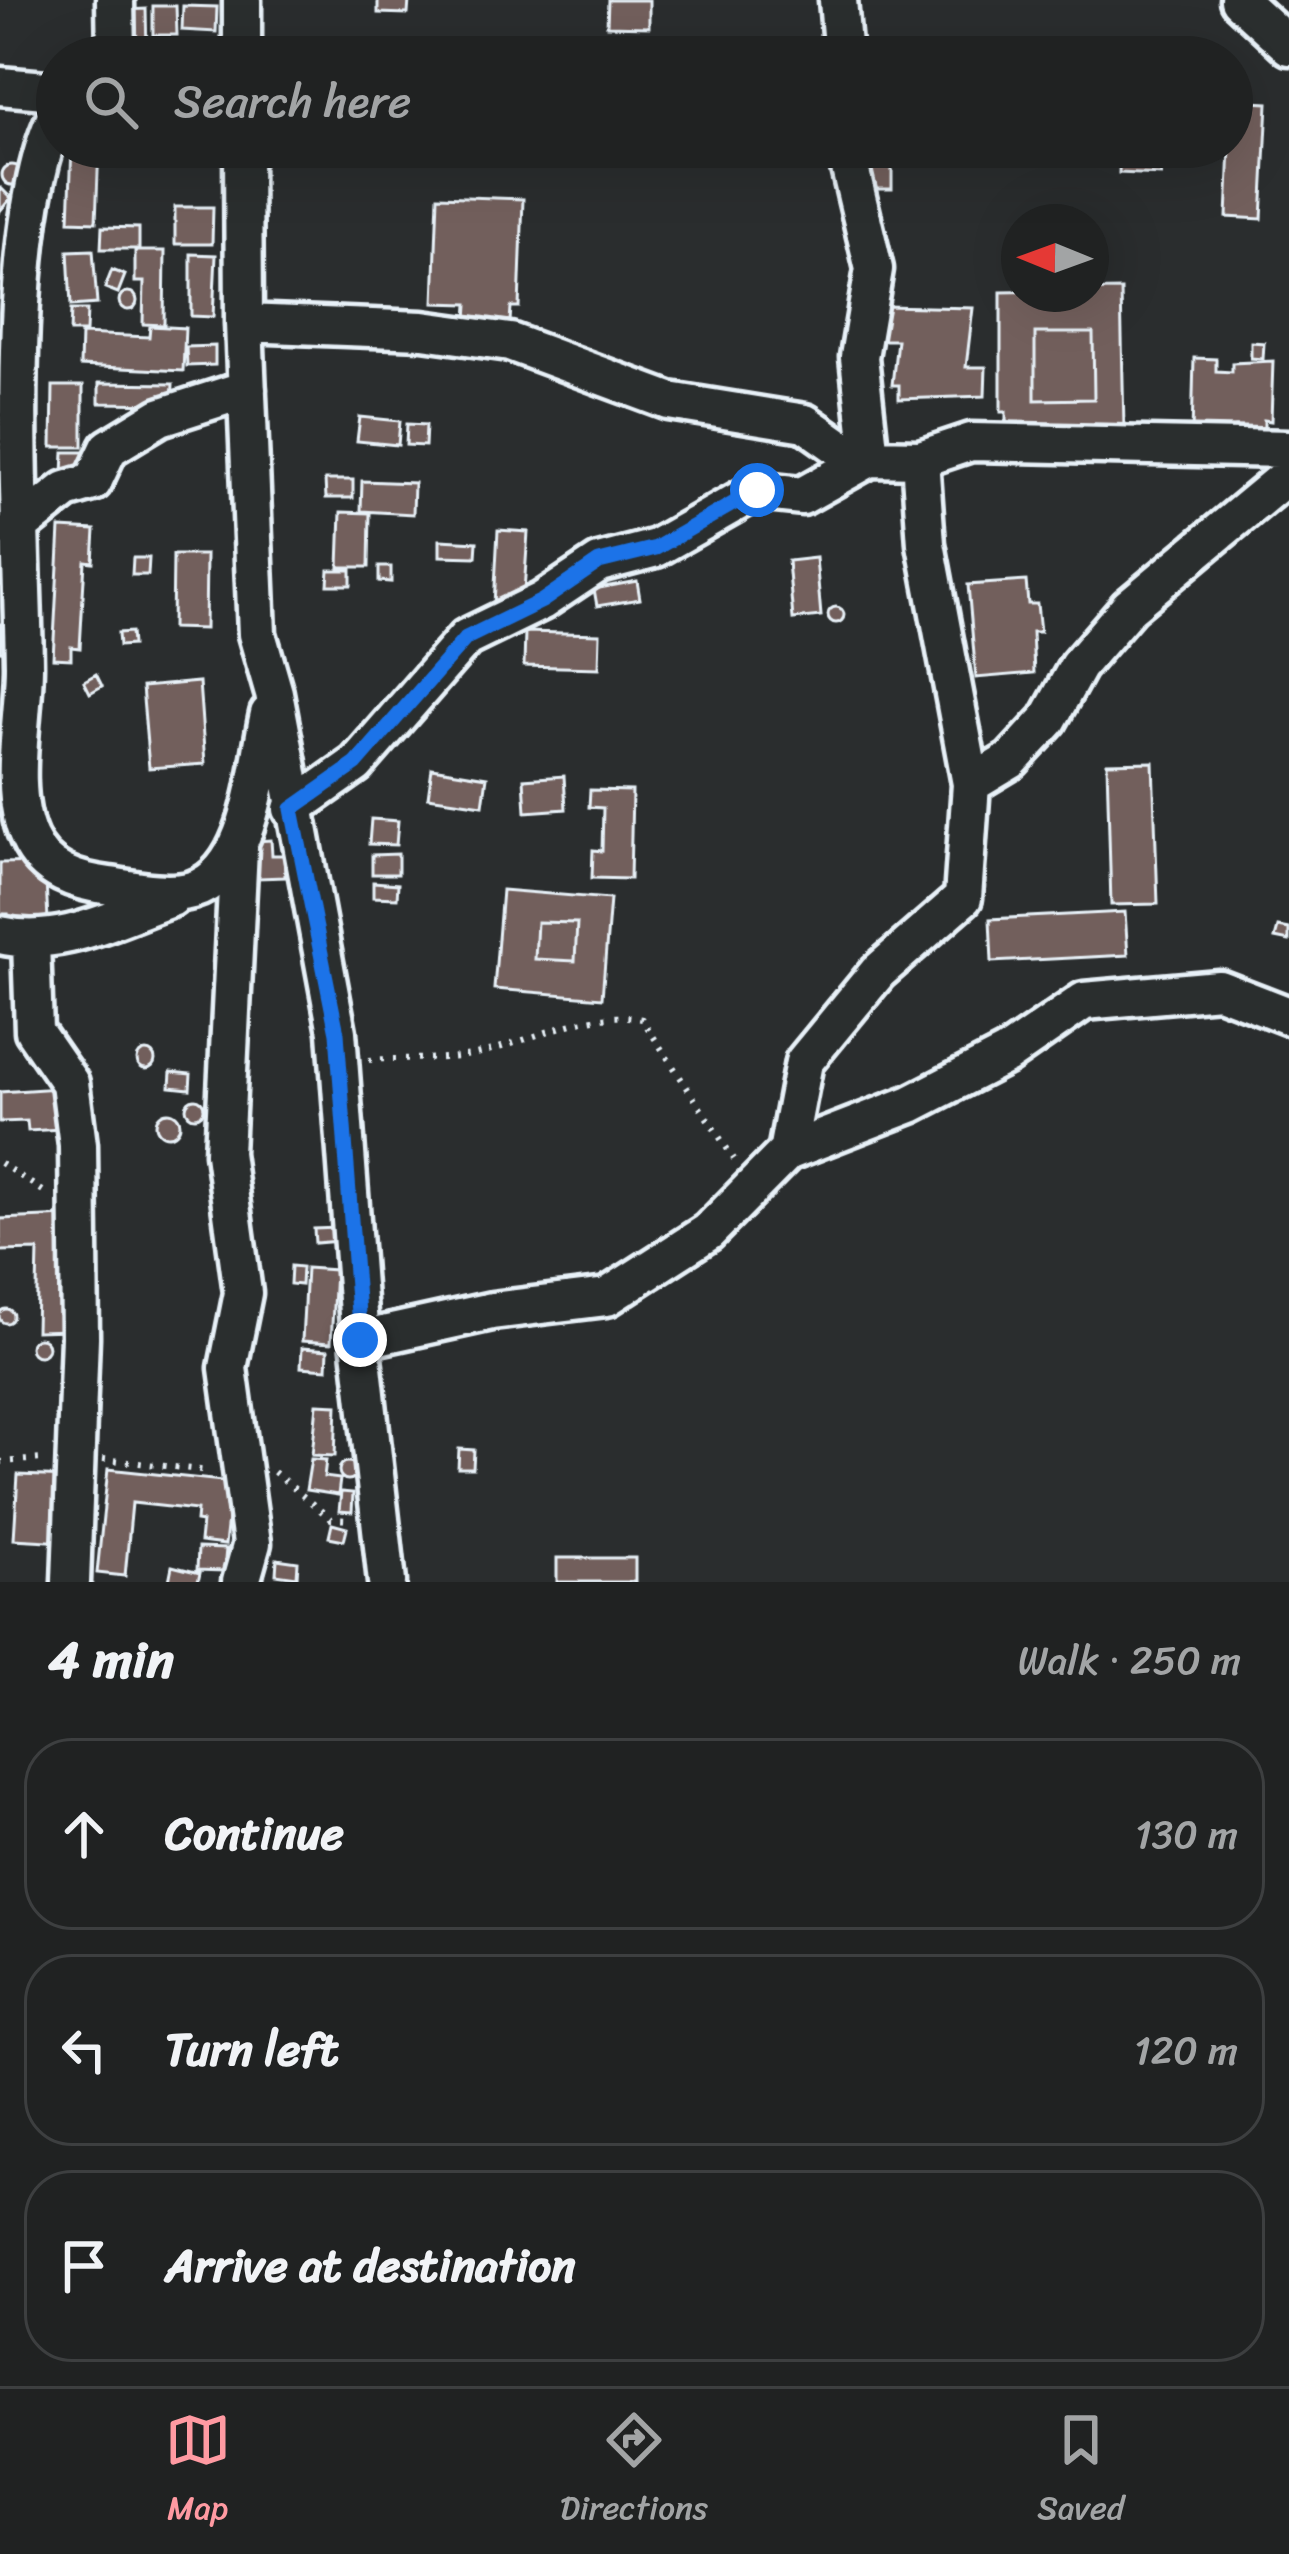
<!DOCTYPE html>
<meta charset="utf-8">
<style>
:root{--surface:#202222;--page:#282a2a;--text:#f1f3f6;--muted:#a2a4a5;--line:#3d3f40;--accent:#ff9aa2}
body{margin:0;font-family:Sriracha,sans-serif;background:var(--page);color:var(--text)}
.compass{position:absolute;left:1001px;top:204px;width:108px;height:108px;border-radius:50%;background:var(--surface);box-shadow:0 12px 48px #0002;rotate:271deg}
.stop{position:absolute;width:36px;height:36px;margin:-27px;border:9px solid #1a73e8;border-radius:50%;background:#fff}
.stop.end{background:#1a73e8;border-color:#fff;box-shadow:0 3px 12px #0008}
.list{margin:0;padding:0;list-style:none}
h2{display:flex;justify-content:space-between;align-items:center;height:156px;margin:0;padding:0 48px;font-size:51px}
h2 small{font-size:39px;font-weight:400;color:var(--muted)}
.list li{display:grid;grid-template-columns:78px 1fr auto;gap:36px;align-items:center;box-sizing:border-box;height:192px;margin:0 24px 24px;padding:0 24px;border:3px solid var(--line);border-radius:48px}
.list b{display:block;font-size:45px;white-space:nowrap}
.list em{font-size:39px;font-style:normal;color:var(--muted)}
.icon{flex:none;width:66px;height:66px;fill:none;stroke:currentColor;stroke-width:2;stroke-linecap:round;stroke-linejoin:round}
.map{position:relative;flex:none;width:1289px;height:1582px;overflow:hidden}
.search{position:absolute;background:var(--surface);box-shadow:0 12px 48px #0002;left:36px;right:36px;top:36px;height:132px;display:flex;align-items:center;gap:30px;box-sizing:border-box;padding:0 42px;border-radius:66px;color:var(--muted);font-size:45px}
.sheet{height:804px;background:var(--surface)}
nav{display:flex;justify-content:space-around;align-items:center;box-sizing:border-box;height:168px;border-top:3px solid var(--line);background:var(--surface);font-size:33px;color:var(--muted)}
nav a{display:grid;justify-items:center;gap:6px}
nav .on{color:var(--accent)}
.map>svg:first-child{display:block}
.building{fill:#725f5b;stroke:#e8f1f8;stroke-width:3;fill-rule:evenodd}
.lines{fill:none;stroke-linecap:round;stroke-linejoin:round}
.minor-casing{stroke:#e8f1f8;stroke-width:45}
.path{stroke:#e8f1f8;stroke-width:6;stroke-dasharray:3 9;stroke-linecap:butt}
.minor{stroke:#2a2d2e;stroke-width:36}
.route{stroke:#1a73e8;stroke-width:15}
</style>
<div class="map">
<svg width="1289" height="1582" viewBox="0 0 1289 1582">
<rect width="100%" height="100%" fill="#2a2d2e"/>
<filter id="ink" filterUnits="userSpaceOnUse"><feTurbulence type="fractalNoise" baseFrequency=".00833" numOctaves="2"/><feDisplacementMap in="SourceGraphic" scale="24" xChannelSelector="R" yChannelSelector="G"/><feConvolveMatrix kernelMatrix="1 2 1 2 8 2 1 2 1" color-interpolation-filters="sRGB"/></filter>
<g filter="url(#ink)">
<path class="building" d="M378,0h31l-1,14 -30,-1z
M608,0h41v27l-42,-1z
M153,6h23l1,29h-24z
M183,6l34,1 -1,25 -34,-2z
M146,9l1,43 -20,1 -1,-43z
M1232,101l36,2 -6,116 -35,-2z
M72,147h27l-3,75 -27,-1z
M858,147h34v42h-34z
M912,147h69l-1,10 -48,4v-8h-21z
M1120,147h42l-1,28 -42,-2z
M2 175a10 10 0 1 1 20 0a10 10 0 1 1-20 0Z
M1,188l10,10 -11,13v-23z
M438,196l85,3 -4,108h-8l-1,15 -43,-2 1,-16 -34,-1z
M175,207h38l-1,37h-37z
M102,227l37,1v21h-38z
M93,250l4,54 -26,2 -3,-55z
M135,251h30l-1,74 -21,-1 1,-42h-9z
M191,254l25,1 -3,62 -22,-1z
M112,270l13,5 -7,18 -13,-5z
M1121,290l3,139h-118v-17h-5v-120zM1035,333h58l1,66 -59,1z
M119 301a9 9 0 1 1 18 0a9 9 0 1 1-18 0Z
M884,306l89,2 -7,59h20l-1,29 -86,3v-14h-7l5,-45h-14z
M71,310h16l-1,22h-16z
M150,326l35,2 -2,43 -103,-5 1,-32 68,3z
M1035,333h58l1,66 -59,1z
M1251,342l13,1 -1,16 -12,-1z
M215,346v19l-28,1 -1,-19z
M1194,358l22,1v12l16,1v-9l41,-2 -2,60 -7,-1v8l-28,-1v8l-44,-1z
M99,383l74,1 -1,20 -73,-1z
M53,386h30v61h-31z
M360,417l40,4 -2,24 -41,-4z
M407,424l19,1 -1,21 -19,-1z
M64,452h26v22h-27z
M325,480h28v18h-27z
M362,481l52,2 -1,31 -52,-3z
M341,512l29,1 -1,54h-30z
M60,528l35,2 -2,32 -8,-1 -5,87 -9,-1v12l-18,-1z
M498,530l30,2 -5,74 -29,-1z
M440,540l37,2 -1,15 -36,-1z
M173,555h33l-1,74 -33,-1z
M133,558h16l-1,17h-16z
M816,558l5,58 -28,3 -5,-58z
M379,567h12v15l-12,-1z
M329,570h22v15h-23z
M637,581l3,18 -43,7 -3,-17z
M1026,581l2,23h9l3,28h-8l2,41 -58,5 -8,-93z
M828 615a8 8 0 1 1 16 0a8 8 0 1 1-16 0Z
M0,624h17v28l-17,-1z
M131,632l1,13 -13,1 -1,-13z
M525,632l75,2 -1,34 -75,-2z
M96,674l6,12 -12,7 -6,-12z
M199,682l6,82 -56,4 -7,-81z
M1153,762l5,142 -47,1 -4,-142z
M432,768l55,9 -4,28 -55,-8z
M564,776l2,33 -40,3 -2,-33z
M590,790l42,1 -2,88 -38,-1 1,-28 9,1 1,-43 -14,-1z
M371,819l27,2 -2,24 -27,-1z
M271,840l1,15h12l1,22 -27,1 -2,-37z
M398,854v20h-26v-19z
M45,862l3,58 -40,2v-8h-8v-51z
M373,882l25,2 -1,14 -24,-1z
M502,890l108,9 -8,99 -108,-9zM537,922l40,1 -2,38 -40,-2z
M1125,912l3,43 -136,7 -2,-43z
M537,922l40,1 -2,38 -40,-2z
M1278,927l11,2v12l-14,-3z
M137 1060a9 9 0 1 1 18 0a9 9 0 1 1-18 0Z
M171,1072l20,2 -1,15 -20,-2z
M58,1088l3,41 -33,2 -1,-10 -27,1v-30z
M186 1108a9 9 0 1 1 18 0a9 9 0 1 1-18 0Z
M156 1124a12 12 0 1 1 24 0a12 12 0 1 1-24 0Z
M68,1216l4,114 -36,1 2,-81 -38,1v-32z
M338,1228v13l-23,2 -1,-14z
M291,1266l11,1 -1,18 -11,-1z
M306,1268l29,2 -4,73 -29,-2z
M-1 1316a7 7 0 1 1 14 0a7 7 0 1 1-14 0Z
M30 1347a9 9 0 1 1 18 0a9 9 0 1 1-18 0Z
M302,1348l26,2 -1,19 -26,-2z
M317,1404l20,1 -2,51 -23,-1z
M459,1449l15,1 -1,18h-15z
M311,1459l15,1 -2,17 16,2 -2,16 -32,-5z
M339 1471a9 9 0 1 1 18 0a9 9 0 1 1-18 0Z
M108,1469l124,13 -7,63 -25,-3 2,-20 -6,-1 1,-11 -65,-7 -7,73 -28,-3z
M18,1475l51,2 -3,65 -52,-3z
M341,1492l12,1 -1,19 -13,-1z
M332,1524l15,4 -3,12 -15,-3z
M198,1548l28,1 -2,22 -27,-1z
M557,1558h78v24h-78z
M277,1559l21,3 -1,15 -21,-3z
M172,1566l28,7 -2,9 -29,-1z"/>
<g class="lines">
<g class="minor-casing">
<path id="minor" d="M115,0l1,57
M242,0v57
M838,0l5,57
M1239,0l50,46
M0,86l57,5
M57,115c-57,115 -35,412 -33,550 0,53 -17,124 5,173 15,34 48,44 81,48 25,4 58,11 82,4 61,-18 65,-125 77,-176
M243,147l1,176 13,311 17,59 63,339 23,308 27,242
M244,323l179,7 87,12 159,59 136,22 44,31 21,4 50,1 51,-17 318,7
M14,531l52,-41 27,-8 16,-34 51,-31 87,-28
M971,784l40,-24 37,-40 30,-54 51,-59 160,-133
M292,809l64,-45 110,-126 76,-37 57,-38 57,-15 100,-57 46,5 68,-38 -11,-101 15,-88 -29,-122
M239,848l-15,305 19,140 -15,75 24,175 -11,39
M0,935c61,14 114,-17 171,-37
M31,942l3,89 36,52 8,62 2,192 -9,245
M787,1152l17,-90 74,-90 85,-74 8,-114 -45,-240 -6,-85
M360,1340l132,-29 115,-14 101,-65 79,-80 124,-48 95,-49 78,-54 135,-12 70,27"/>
</g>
<path class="path" d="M369,1060c37,-3 75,2 111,-7 53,-12 108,-45 162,-34l92,140
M0,1163l46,30
M103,1459l106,12
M0,1462l44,-3
M274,1472l57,47 21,1"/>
<use href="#minor" class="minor"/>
</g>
</g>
<g class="lines" filter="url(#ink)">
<path class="route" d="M360,1340l-23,-307 -45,-224 64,-45 110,-126 76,-37 57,-39 57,-14 101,-58"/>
</g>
</svg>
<svg class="compass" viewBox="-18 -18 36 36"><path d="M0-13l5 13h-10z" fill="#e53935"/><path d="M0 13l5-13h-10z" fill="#a2a4a5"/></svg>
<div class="stop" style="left:757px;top:490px"></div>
<div class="stop end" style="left:360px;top:1340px"></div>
<div class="search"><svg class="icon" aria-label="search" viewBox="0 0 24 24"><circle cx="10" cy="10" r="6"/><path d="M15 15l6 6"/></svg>Search here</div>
</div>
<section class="sheet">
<h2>4 min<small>Walk · 250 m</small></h2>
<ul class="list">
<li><svg class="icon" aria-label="ahead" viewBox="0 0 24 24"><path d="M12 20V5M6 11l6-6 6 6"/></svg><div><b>Continue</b></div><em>130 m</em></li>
<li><svg class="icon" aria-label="left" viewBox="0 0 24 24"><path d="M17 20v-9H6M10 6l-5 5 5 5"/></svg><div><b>Turn left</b></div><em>120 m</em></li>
<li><svg class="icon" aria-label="arrive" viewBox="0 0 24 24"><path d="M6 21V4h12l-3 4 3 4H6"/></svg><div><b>Arrive at destination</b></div></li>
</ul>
</section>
<nav>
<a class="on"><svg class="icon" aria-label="map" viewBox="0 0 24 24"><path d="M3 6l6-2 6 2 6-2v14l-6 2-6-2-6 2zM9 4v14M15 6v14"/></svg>Map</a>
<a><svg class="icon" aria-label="directions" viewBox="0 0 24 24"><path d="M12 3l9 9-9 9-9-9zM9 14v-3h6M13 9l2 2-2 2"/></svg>Directions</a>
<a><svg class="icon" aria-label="saved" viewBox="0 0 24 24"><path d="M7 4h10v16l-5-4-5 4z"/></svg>Saved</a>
</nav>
